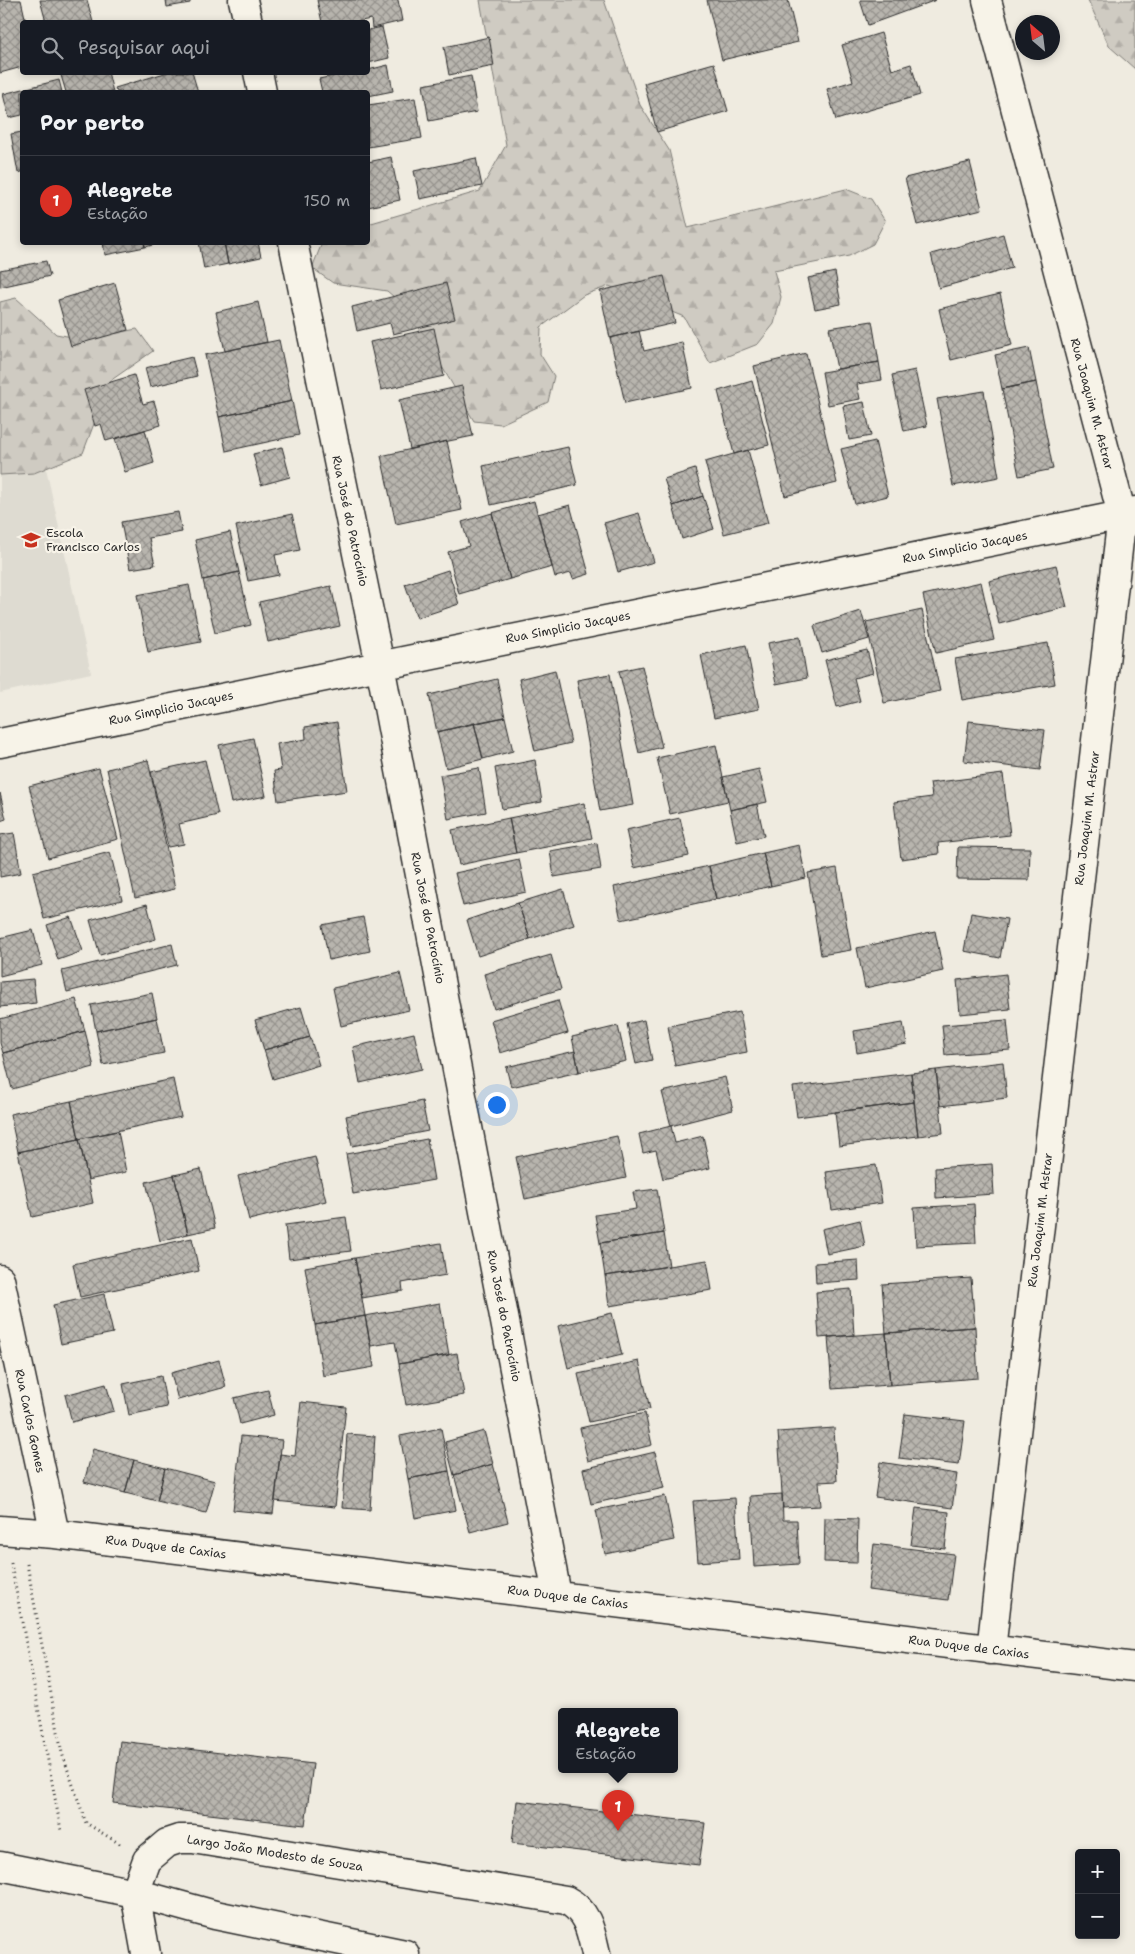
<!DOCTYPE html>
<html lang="pt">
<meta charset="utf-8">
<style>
:root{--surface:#171b24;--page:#242831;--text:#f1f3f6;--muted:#9ea1a6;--line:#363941;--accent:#d93025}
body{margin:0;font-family:"Shantell Sans",sans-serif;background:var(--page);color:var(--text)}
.controls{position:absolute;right:15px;bottom:15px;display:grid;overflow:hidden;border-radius:5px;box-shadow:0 2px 8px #0003}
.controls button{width:45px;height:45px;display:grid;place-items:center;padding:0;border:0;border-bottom:1px solid var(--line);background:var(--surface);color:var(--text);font:25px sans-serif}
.compass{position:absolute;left:1015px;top:15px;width:45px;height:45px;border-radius:50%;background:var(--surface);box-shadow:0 2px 8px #0003;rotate:332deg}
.you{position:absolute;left:496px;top:1104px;width:18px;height:18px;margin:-12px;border:4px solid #fff;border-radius:50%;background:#1a73e8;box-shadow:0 0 0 8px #1a73e833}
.badge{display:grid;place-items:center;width:32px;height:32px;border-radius:50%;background:var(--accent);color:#fff;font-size:16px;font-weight:700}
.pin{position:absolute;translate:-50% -41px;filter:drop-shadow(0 1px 2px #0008)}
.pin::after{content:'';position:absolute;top:26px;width:18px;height:15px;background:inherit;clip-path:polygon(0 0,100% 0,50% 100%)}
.popup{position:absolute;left:558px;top:1708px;width:120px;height:65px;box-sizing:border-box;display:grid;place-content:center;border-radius:5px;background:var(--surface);filter:drop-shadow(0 1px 4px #0005);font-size:16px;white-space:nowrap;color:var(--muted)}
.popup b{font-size:19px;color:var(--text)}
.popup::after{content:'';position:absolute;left:50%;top:100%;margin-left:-10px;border:10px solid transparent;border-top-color:var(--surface)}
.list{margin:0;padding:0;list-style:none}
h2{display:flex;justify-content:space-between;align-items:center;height:65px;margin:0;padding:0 20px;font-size:21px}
h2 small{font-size:16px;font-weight:400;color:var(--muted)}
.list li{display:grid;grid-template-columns:32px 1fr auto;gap:15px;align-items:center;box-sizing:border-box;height:90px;padding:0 20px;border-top:1px solid var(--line)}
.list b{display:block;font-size:19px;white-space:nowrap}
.list p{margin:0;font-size:16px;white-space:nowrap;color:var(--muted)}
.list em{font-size:16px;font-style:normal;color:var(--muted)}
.icon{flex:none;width:28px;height:28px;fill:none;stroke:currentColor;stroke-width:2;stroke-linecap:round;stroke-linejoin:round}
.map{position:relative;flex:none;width:1135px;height:1954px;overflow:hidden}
.search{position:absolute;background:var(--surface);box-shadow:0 2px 8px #0003;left:20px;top:20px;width:350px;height:55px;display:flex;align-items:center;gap:12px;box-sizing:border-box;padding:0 18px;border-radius:5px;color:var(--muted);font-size:19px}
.panel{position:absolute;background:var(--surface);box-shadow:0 2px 8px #0003;left:20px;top:90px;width:350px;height:155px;border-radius:5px}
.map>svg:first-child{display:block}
.built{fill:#dedbd1}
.forest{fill:url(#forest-firs);stroke:#7d7b76}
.building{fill:url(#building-cross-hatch);stroke:#2b2b2b}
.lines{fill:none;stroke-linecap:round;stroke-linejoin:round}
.minor-casing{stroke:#2b2b2b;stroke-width:31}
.path{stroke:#2b2b2b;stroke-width:3;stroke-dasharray:1 4;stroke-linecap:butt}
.minor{stroke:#f7f3e8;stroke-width:28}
.labels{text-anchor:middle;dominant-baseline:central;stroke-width:4.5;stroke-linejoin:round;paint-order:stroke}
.street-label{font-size:12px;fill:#2b2b2b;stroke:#f7f3e8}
.poi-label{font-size:12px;fill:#2b2b2b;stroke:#f7f3e8;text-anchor:start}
</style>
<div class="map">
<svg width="1135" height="1954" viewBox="0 0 1135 1954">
<defs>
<pattern id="forest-firs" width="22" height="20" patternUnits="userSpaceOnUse" patternTransform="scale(1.25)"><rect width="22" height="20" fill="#cfcbc2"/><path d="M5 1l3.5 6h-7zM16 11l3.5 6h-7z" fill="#b2aea7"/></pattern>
<pattern id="building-cross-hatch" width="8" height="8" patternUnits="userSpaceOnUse" patternTransform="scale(1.25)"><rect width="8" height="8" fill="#b8b5ae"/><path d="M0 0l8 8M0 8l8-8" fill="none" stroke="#96938e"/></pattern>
</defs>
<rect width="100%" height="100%" fill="#efebe0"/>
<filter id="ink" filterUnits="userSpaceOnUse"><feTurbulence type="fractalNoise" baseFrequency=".02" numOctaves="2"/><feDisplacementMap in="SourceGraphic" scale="10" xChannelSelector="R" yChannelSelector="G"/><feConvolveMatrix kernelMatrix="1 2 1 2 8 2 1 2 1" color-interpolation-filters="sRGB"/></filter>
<g filter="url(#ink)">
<path class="built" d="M31,400l60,273 -91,20v-286z"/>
<path class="forest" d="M480,0h124l36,105 29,45 19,78 158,-39 25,10 14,22 -12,23 -24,12 -75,15 7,26 -7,27 -16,20 -48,19 -26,-46 -75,-31 -25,9 -43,32 -1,27 14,22 -6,26 -47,22 -27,-3 -66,-112 -21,-18 -54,-8 -21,-15 10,-25 46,-1v-18l112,-33 26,-46z
M1088,0h47v69l-26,-23z
M16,298l40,36 27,5 54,-10 16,22 -43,30 -27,72 -49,20 -34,2v-173z"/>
<path class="building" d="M0,0h21l5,22h-4v45l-22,6z
M40,0h47l6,22h-47z
M166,0h24v3l-23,4z
M317,0h81l4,21 -30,7 -1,-9 -15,3h-34z
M707,0h81l10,42 -76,18z
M860,0h76l-68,25z
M382,27l7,31 -21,5v-33z
M881,33l11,37 19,-6 9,31 -84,25 -9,-31 26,-8 -11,-36z
M489,37l5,29 -45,9 -5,-28z
M714,63l14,48 -71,21 -13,-49z
M388,65l5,26 -25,5v-4h-46l-3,-13 34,-7h15v-2z
M60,72h48l5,20h-47z
M168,72h24l6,20h-81l-2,-4z
M471,76l6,36 -48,9 -6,-36z
M59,80l3,12h-40v23l-13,3 -6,-24z
M415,98l7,40 -54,9v-42z
M22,132v40l-4,1 -7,-39z
M391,157l9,43 -32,7v-45z
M476,158l6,28 -62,13 -6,-28z
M970,162l12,47 -65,16 -12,-47z
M1003,234l9,34 -73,20 -8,-34z
M103,242h41l1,5 -40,8z
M144,242h20l-19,5z
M199,242h25l4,22 -24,5z
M224,242h34l3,15 -33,7z
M46,261l4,15 -50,11v-17z
M835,272l6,32 -26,5 -7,-31z
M664,276l11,47 -65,15 -10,-47z
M115,283l13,47 -57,16 -13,-46z
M446,283l9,36 -62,15 -3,-11 -33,8 -5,-24z
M1000,294l12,51 -61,15 -12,-51z
M258,302l9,40 -42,9 -9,-39z
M872,321l7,41 -42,7 -8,-41z
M434,328l10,48 -63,14 -11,-48z
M639,331l5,20 38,-9 10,46 -67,15 -15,-65z
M279,340l13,61 -73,16 -14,-62z
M1029,348l7,34 -34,7 -7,-34z
M806,353l31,130 -52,13 -31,-130z
M192,357l5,19 -47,11 -5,-19z
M879,362l3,18 -25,4 3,15 -32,6 -6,-33z
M915,370l12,56 -23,5 -12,-56z
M134,375l9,29 11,-3 7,24 -55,16 -5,-17 -6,2 -11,-36z
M752,381l17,64 -35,9 -16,-63z
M1036,382l17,87 -34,7 -17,-87z
M462,386l11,50 -63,13 -11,-49z
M984,391l15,86 -46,9 -16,-87z
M292,401l7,34 -73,16 -7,-34z
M864,402l7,34 -22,4 -6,-34z
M145,430l9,33 -29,9 -10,-33z
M447,441l15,69 -66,14 -15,-68z
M875,441l13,55 -33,8 -14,-55z
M282,447l8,30 -29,8 -8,-31z
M568,447l9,38 -86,20 -8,-39z
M748,450l20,73 -44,11 -19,-72z
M695,469l8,27 -30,10 -9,-27z
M703,496l11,33 -32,10 -9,-33z
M534,501l18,66 -42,12 -18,-66z
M570,505l19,69 -16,5 -2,-6 -16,4 -17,-63z
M178,512l4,20 -33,6 6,27 -25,4 -9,-47z
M492,513l18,66 -51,15 -11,-42 21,-6 -7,-24z
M639,513l15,49 -36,10 -14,-49z
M292,514l8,36 -25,5 4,20 -31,6 -12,-55z
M230,532l9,40 -36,8 -8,-40z
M1056,565l11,42 -68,17 -10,-43z
M448,570l11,34 -42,14 -12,-34z
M239,572l12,53 -36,8 -12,-53z
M981,582l13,58 -58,13 -13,-58z
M189,585l12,57 -53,10 -11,-57z
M331,586l9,40 -72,16 -9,-40z
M922,610l18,81 -56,12 -18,-81z
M861,611l8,28 -47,14 -8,-27z
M800,637l7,41 -31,6 -8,-41z
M1048,643l7,41 -93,16 -7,-41z
M746,645l13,64 -45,9 -13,-63z
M867,650l6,23 -19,5 6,23 -23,6 -12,-47z
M642,666l20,81 -23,6 -20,-82z
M555,670l16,73 -36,8 -16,-72z
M610,674l23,131 -33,6 -23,-131z
M497,679l8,38 -68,15 -8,-37z
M505,717l8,34 -30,8 -9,-36z
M969,721l76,9 -5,40 -76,-9z
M337,722l10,69 -69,10 -4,-30 7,-1 -4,-26 29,-5 -1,-12z
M474,723l9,36 -37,9 -9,-36z
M253,738l13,58 -35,7 -12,-58z
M716,745l12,56 -58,13 -13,-56z
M148,760l27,129 -40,9 -28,-129z
M205,760l13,55 -39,9 5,20 -16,3 -17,-75z
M535,760l7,42 -40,7 -7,-41z
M99,768l19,71 -70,19 -19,-72z
M479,768l7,44 -38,7 -8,-44z
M759,769l8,33 -37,8 -7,-33z
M1003,774l7,61 -72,8 1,11 -38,5 -7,-57 38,-5 -2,-14z
M0,793l6,26 -6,2z
M584,803l8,35 -76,15 -7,-35z
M757,804l7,32 -27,6 -7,-32z
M509,818l7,35 -57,12 -7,-35z
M680,818l9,38 -55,12 -8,-38z
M14,833l7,40 -21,4v-42z
M597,843l4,26 -47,8 -4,-26z
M799,845l7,33 -35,8 -8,-33z
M958,847l72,1 -1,32 -72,-1z
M110,852l12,48 -78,19 -11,-47z
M763,853l8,33 -55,13 -7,-33z
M519,859l7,33 -63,14 -8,-33z
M709,866l7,33 -95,21 -7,-33z
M837,868l14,82 -30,5 -13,-82z
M563,889l11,36 -44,14 -12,-36z
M518,903l12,36 -52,17 -11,-36z
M147,904l9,35 -56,16 -10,-35z
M971,913l36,6 -7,39 -36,-7z
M71,917l12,34 -25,9 -11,-35z
M363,917l7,34 -41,9 -7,-35z
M33,930l9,35 -42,11v-38z
M935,931l8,40 -78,17 -8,-40z
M172,944l5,21 -110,27 -5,-21z
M551,955l10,34 -67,20 -10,-35z
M400,973l9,37 -68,16 -8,-38z
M1006,974l4,35 -50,5 -3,-34z
M33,979l3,24 -36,4v-25z
M152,993l5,25 -61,13 -5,-26z
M76,999l9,32 -82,22 -3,-10v-24z
M558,1000l10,33 -68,20 -9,-33z
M301,1007l9,30 -46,13 -9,-30z
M740,1012l7,40 -72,14 -7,-40z
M157,1018l7,35 -61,12 -7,-34z
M644,1020l8,40 -16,4 -9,-40z
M1007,1020l3,30 -65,5 -3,-30z
M903,1023l4,21 -50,9 -3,-22z
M618,1026l8,35 -47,11 -7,-35z
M85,1031l9,36 -82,22 -9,-36z
M414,1033l8,36 -62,14 -7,-36z
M310,1037l9,28 -46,14 -9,-29z
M575,1051l4,21 -68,15 -5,-20z
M1003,1062l4,36 -67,8 -4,-36z
M936,1070l7,63 -25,3 -7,-63z
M911,1073l3,29 -117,15 -4,-30z
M725,1077l8,33 -62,16 -9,-34z
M173,1079l8,38 -102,22 -8,-38z
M71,1101l8,38 -61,13 -8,-38z
M422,1101l6,30 -76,15 -6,-30z
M914,1102l4,34 -79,10 -4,-34z
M671,1126l4,17 28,-7 7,32 -47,11 -7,-29 -13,3 -4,-19z
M118,1131l8,41 -38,8 -9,-41z
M617,1136l9,42 -101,21 -9,-42z
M79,1139l14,64 -61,14 -14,-65z
M427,1139l7,41 -81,14 -7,-40z
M315,1157l11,44 -77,19 -11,-44z
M992,1164l2,30 -58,4 -1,-30z
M876,1165l6,38 -50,7 -6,-38z
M201,1169l14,59 -27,6 -14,-59z
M174,1175l14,59 -28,7 -14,-59z
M657,1189l7,44 -64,10 -5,-28 41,-6 -3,-17z
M974,1204l2,39 -60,3 -2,-38z
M346,1217l5,34 -62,8 -4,-34z
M860,1220l5,26 -38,8 -5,-25z
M664,1233l5,33 -64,10 -5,-33z
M192,1238l7,33 -119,26 -7,-33z
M441,1243l5,32 -44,8 1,8 -41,7 -7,-40z
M355,1258l10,58 -50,9 -10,-58z
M707,1260l5,30 -103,16 -4,-30z
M858,1260l1,20 -43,3 -1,-20z
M971,1278l4,49 -89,6 -4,-49z
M851,1289l3,46 -35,3 -3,-46z
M104,1294l9,39 -52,11 -8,-39z
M440,1303l9,52 -50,9 -4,-22 -24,4 -6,-30z
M612,1313l10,42 -54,13 -10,-42z
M365,1316l9,51 -51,9 -8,-51z
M975,1327l3,51 -88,7 -4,-52z
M886,1333l4,52 -58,4 -4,-52z
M457,1353l7,42 -58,10 -7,-41z
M219,1360l7,27 -48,13 -7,-27z
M639,1361l11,48 -61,13 -11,-48z
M161,1376l6,31 -38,8 -6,-31z
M106,1384l8,27 -42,11 -7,-27z
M268,1390l6,25 -34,9 -6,-26z
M301,1402l45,5 -11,100 -60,-6 5,-47 15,2z
M645,1413l7,32 -64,16 -8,-33z
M905,1414l60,7 -6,44 -60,-7z
M441,1428l8,43 -41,8 -8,-43z
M834,1428l3,53 -18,1 2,24 -38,2 -5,-76z
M484,1431l9,33 -39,11 -9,-33z
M347,1434l28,2 -5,74 -28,-2z
M241,1436l41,4 -9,74 -40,-4z
M93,1449l41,11 -9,33 -41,-11z
M655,1452l9,36 -73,16 -8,-35z
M134,1460l31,8 -8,33 -32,-8z
M880,1462l77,12 -5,34 -77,-11z
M493,1464l15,58 -38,10 -16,-57z
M165,1468l50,13 -9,32 -49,-12z
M449,1471l7,39 -41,8 -7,-39z
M782,1494l1,26h14l2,44 -45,3 -4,-71z
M665,1496l9,44 -69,14 -9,-44z
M735,1498l4,61 -41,3 -5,-61z
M916,1508l33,4 -4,37 -34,-4z
M825,1518l33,1 -1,44 -33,-1z
M874,1544l80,10 -6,46 -80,-10z
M120,1741l193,23 -8,61 -192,-22z
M517,1801l188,22 -6,42 -187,-22z"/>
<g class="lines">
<g class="minor-casing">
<path id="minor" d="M243,0l5,22
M987,0l135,515 -131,1135
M258,72l4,20
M293,242l87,423 177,930
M0,743l1122,-228 13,-4
M0,1279l55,255
M0,1530l55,4 1080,133
M0,1866l135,27 80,22 190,39
M146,1954l-11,-61 12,-33 20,-17 12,-4h14l373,61c22,11 25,32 30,54"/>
</g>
<path class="path" d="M11,1563l50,267
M27,1564l35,189 24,70 34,21"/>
<use href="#minor" class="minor"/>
</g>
</g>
<defs>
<g id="school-bare" transform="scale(1.5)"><path d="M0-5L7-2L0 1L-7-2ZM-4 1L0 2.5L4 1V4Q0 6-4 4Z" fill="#c8321e" stroke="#f7f3e8" stroke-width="2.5" paint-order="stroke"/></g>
</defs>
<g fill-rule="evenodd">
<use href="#school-bare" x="31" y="540"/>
</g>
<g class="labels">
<g class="street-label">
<text transform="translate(1092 404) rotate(75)">Rua Joaquim M. Astrar</text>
<text transform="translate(350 521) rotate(78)">Rua José do Patrocínio</text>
<text transform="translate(965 547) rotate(-11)">Rua Simplicio Jacques</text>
<text transform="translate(568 627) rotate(-11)">Rua Simplicio Jacques</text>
<text transform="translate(171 708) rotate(-12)">Rua Simplicio Jacques</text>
<text transform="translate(1087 818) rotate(-83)">Rua Joaquim M. Astrar</text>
<text transform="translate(428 918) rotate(79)">Rua José do Patrocínio</text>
<text transform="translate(1040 1220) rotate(-83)">Rua Joaquim M. Astrar</text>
<text transform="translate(504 1316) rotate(79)">Rua José do Patrocínio</text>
<text transform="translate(30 1421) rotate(78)">Rua Carlos Gomes</text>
<text transform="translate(166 1547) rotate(7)">Rua Duque de Caxias</text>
<text transform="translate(568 1597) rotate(7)">Rua Duque de Caxias</text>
<text transform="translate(969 1647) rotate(7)">Rua Duque de Caxias</text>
<text transform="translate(275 1853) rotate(9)">Largo João Modesto de Souza</text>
</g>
<g class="poi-label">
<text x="46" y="533">Escola<tspan x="46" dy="14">Francisco Carlos</tspan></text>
</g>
</g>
</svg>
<div class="controls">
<button>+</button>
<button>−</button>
</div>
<svg class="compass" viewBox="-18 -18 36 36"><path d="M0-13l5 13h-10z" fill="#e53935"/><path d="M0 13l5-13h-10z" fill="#9ea1a6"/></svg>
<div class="you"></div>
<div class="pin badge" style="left:618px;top:1831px">1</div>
<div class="popup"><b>Alegrete</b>Estação</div>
<div class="search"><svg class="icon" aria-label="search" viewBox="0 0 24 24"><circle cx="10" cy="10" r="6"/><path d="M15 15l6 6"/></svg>Pesquisar aqui</div>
<section class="panel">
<h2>Por perto<small></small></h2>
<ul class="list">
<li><span class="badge">1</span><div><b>Alegrete</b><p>Estação</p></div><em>150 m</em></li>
</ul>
</section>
</div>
